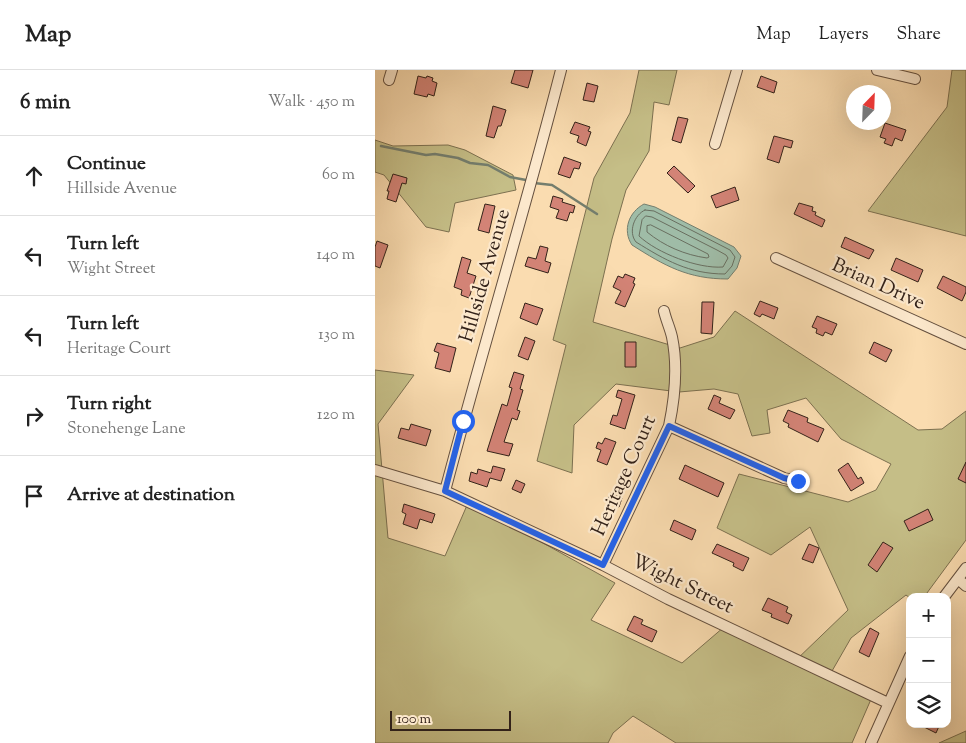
<!DOCTYPE html>
<meta charset="utf-8">
<style>
:root{--surface:#fff;--page:#f6f6f6;--text:#222;--muted:#767676;--line:#e0e0e0}
body{margin:0;font-family:"Sorts Mill Goudy",serif;background:var(--page);color:var(--text)}
.controls{position:absolute;right:15px;bottom:15px;display:grid;overflow:hidden;border-radius:10px;box-shadow:0 5px 20px #0002}
.controls button{width:45px;height:45px;display:grid;place-items:center;padding:0;border:0;border-bottom:1px solid var(--line);background:var(--surface);color:var(--text);font:25px sans-serif}
.compass{position:absolute;left:471px;top:15px;width:45px;height:45px;border-radius:50%;background:var(--surface);box-shadow:0 5px 20px #0002;rotate:23deg}
.scale{position:absolute;left:15px;bottom:12px;width:121px;box-sizing:border-box;padding-left:5px;border:2px solid #332219;border-top:0;font-size:14px;line-height:18px;white-space:nowrap;color:#332219;-webkit-text-stroke:4px #fce8cc;paint-order:stroke}
.stop{position:absolute;width:15px;height:15px;margin:-11px;border:4px solid #2563eb;border-radius:50%;background:#fff}
.stop.end{background:#2563eb;border-color:#fff;box-shadow:0 1px 5px #0008}
.list{margin:0;padding:0;list-style:none}
h2{display:flex;justify-content:space-between;align-items:center;height:65px;margin:0;padding:0 20px;font-size:21px}
h2 small{font-size:16px;font-weight:400;color:var(--muted)}
.list li{display:grid;grid-template-columns:32px 1fr auto;gap:15px;align-items:center;box-sizing:border-box;height:80px;padding:0 20px;border-top:1px solid var(--line)}
.list b{display:block;font-size:19px;white-space:nowrap}
.list p{margin:0;font-size:16px;white-space:nowrap;color:var(--muted)}
.list em{font-size:16px;font-style:normal;color:var(--muted)}
.icon{flex:none;width:28px;height:28px;fill:none;stroke:currentColor;stroke-width:2;stroke-linecap:round;stroke-linejoin:round}
.map{position:relative;flex:none;width:591px;height:673px;overflow:hidden}
header{display:flex;align-items:center;gap:30px;box-sizing:border-box;height:70px;padding:0 25px;background:var(--surface);border-bottom:1px solid var(--line)}
header strong{font-size:24px}
nav{display:flex;gap:28px;margin-inline-start:auto;font-size:18px}
main{display:flex}
aside{flex:1;background:var(--surface)}
.map>svg:first-child{display:block}
.green{fill:#c5be87;stroke:#7c7050}
.water{fill:#9fbca7;stroke:#747e6e}
.lines{fill:none;stroke-linecap:round;stroke-linejoin:round}
.shore{stroke:#696f60;stroke-width:1}
.stream{stroke:#747e6e;stroke-width:2.5}
.building{fill:#d38376;stroke:#332219}
.minor-casing{stroke:#65503f;stroke-width:12}
.minor{stroke:#fce8cc;stroke-width:10}
.route{stroke:#2563eb;stroke-width:6}
.labels{text-anchor:middle;dominant-baseline:central;stroke-width:4.5;stroke-linejoin:round;paint-order:stroke}
.street-label{font-size:20px;fill:#332219;stroke:#fce8cc}
</style>
<header>
<strong>Map</strong>
<nav><a>Map</a><a>Layers</a><a>Share</a></nav>
</header>
<main>
<aside>
<h2>6 min<small>Walk · 450 m</small></h2>
<ul class="list">
<li><svg class="icon" aria-label="ahead" viewBox="0 0 24 24"><path d="M12 20V5M6 11l6-6 6 6"/></svg><div><b>Continue</b><p>Hillside Avenue</p></div><em>60 m</em></li>
<li><svg class="icon" aria-label="left" viewBox="0 0 24 24"><path d="M17 20v-9H6M10 6l-5 5 5 5"/></svg><div><b>Turn left</b><p>Wight Street</p></div><em>140 m</em></li>
<li><svg class="icon" aria-label="left" viewBox="0 0 24 24"><path d="M17 20v-9H6M10 6l-5 5 5 5"/></svg><div><b>Turn left</b><p>Heritage Court</p></div><em>130 m</em></li>
<li><svg class="icon" aria-label="right" viewBox="0 0 24 24"><path d="M7 20v-9h11M14 6l5 5-5 5"/></svg><div><b>Turn right</b><p>Stonehenge Lane</p></div><em>120 m</em></li>
<li><svg class="icon" aria-label="arrive" viewBox="0 0 24 24"><path d="M6 21V4h12l-3 4 3 4H6"/></svg><div><b>Arrive at destination</b></div></li>
</ul>
</aside>
<div class="map">
<svg width="591" height="673" viewBox="0 0 591 673">
<rect width="100%" height="100%" fill="#fadcb0"/>
<filter id="stains"><feTurbulence type="fractalNoise" baseFrequency=".004" numOctaves="4"/><feColorMatrix values="0 0 0 0 .2 0 0 0 0 .09 0 0 0 0 .02 0 0 0 .5 -.17"/></filter>
<radialGradient id="worn" r=".72"><stop offset=".6" stop-color="#630" stop-opacity="0"/><stop offset="1" stop-color="#630" stop-opacity=".3"/></radialGradient>
<path class="green" d="M264,0h38l-8,35 -15,-3 -5,49 -23,39 -14,49 -19,83 87,26 34,-11 21,-26 183,119 24,-1 24,-18v129l-42,57 -14,1 -4,-3 -55,43 -23,40 44,19 -20,46h-176l-43,-27 -20,17 -5,10h-233v-373l39,5 -36,49 10,114 57,18 23,-53 12,5 135,75 -24,37 91,43 42,-36 70,35 54,-52 -38,-83 -39,28 -54,-27 22,-54 109,28 28,-12 15,-26 -50,-25 -35,-41 -39,12 3,23 -18,3 -14,-42 -24,-5 -35,3 -63,-8 -42,41 -2,48 -35,-12 29,-116 -13,-5 41,-162 36,-65z
M577,0h14v166l-98,-25 79,-104z
M0,70l18,6 55,-1 17,5 48,25 3,15 -61,13 -6,29 -23,-5 -42,-52 -9,-3z
M591,661v12h-27z"/>
<path class="water" d="M269,134l11,3 79,40 7,9 -4,12 -9,11c-40,0 -63,-13 -96,-34 -10,-15 -3,-33 12,-41z"/>
<g class="lines">
<path class="shore" d="M270,140l9,1 76,39 5,7 -3,9 -7,8c-36,0 -60,-14 -89,-32 -8,-10 -2,-27 9,-32z
M271,146l6,1 65,33 9,5 2,3 -5,9c-25,2 -66,-14 -84,-31l3,-16z
M276,155l57,29 1,3 -2,1c-22,-3 -43,-12 -60,-26v-6z"/>
<path class="stream" d="M6,76l45,9 9,-1 23,4 12,5 18,2 22,12 16,3
M159,113l18,2 45,29"/>
</g>
<path class="building" d="M140,0h18l-5,18 -17,-5z
M43,6l8,2 1,-2 6,2 -1,3 5,2 -3,13 -6,-2 -1,3 -13,-3z
M386,6l16,6 -3,11 -17,-6z
M212,13l11,3 -4,16 -11,-2z
M118,36l13,4 -5,16h-3l-4,12 -8,-2z
M303,47l10,2 -7,24 -9,-3z
M200,52l15,5 -2,4 3,1 -5,14 -9,-4 2,-6 -9,-3z
M510,53l21,7 -4,11 -7,-3 -3,8 -8,-3 2,-4 -6,-2z
M399,66l19,5 -2,7 -7,-2 -5,17 -12,-4z
M189,87l17,6 -2,6 -5,-1 -4,10 -12,-4z
M299,96l21,20 -7,7 -21,-20z
M18,104l14,4 -1,6 -4,-1 -6,19 -9,-3 2,-8h-2z
M360,117l4,13 -23,8 -5,-12z
M178,126l10,3 -1,3 13,4 -2,7 -3,-1 -3,9 -11,-3 3,-8 -9,-3z
M424,133l14,4 -1,4 4,1 -1,3 10,5 -3,7 -28,-13z
M110,134l10,2 -6,27 -11,-3z
M470,167l29,13 -5,9 -28,-12z
M2,171l11,4 -8,23 -5,-2v-19z
M165,176l8,2 -3,13 6,2 -3,10 -23,-7 3,-9 8,2z
M87,187l9,3 -4,13 9,3 -7,22 -8,-3 1,-5 -8,-3z
M521,188l27,12 -5,12 -27,-12z
M250,204l10,4 -2,5 2,1 -10,23 -10,-4 6,-12 -8,-4 5,-11 5,2z
M568,206l23,11v5l-4,9 -25,-13z
M385,231l18,7 -4,11 -12,-5 -2,3 -6,-3z
M327,232h12l-2,32 -11,-1z
M150,233l18,6 -6,16 -17,-7z
M442,246l20,8 -5,11 -7,-3 -2,4 -7,-3 1,-4 -5,-2z
M150,267l10,4 -7,19 -10,-4z
M250,272h11v25h-11z
M499,272l18,8 -6,12 -17,-9z
M62,273l19,5 -6,24 -15,-4 4,-15 -5,-2z
M139,302l10,3 -4,14 3,1 -6,20 3,1 -3,9 -5,-2 -8,24 9,2 -4,12 -22,-5 15,-47 5,2 5,-18 -3,-1z
M243,320l17,5 -10,34 -15,-5 3,-9 4,1 5,-17 -6,-2z
M339,325l7,3 -2,5 16,7 -5,9 -22,-10z
M413,340l20,8 -1,4 17,7 -6,13 -30,-15 1,-3 -6,-3z
M36,354l20,6 -5,16 -28,-8 3,-10 8,2z
M230,368l11,4 -9,23 -10,-4 4,-11 -5,-2 2,-6 4,2z
M591,392v21l-8,-4z
M473,393l10,16 3,-2 3,6 -13,8 -13,-21z
M310,395l39,18 -6,14 -39,-18z
M118,396l12,3 -4,12 -11,-3 -3,9 -18,-6 2,-9 6,2 1,-5 13,4z
M141,410l9,4 -4,9 -9,-4z
M235,423l12,5 -3,9 -12,-5z
M29,434l31,10 -3,9 -12,-4 -3,10 -14,-5 3,-10 -4,-2z
M553,439l5,11 -24,11 -5,-10z
M299,450l22,10 -4,10 -22,-10z
M508,472l10,6 -16,24 -9,-7z
M342,474l32,14 -6,13 -10,-5 1,-3 -22,-10z
M434,474l10,4 -6,15 -11,-4z
M393,528l20,9 -2,5 6,3 -4,9 -17,-7 1,-3 -10,-4z
M259,546l9,4 -2,4 16,7 -5,11 -25,-12z
M495,558l9,5 -10,24 -10,-5z
M543,654h22l-4,9z"/>
<g class="lines">
<g class="minor-casing">
<path id="minor" d="M502,0l38,9
M14,10l3,-10
M340,74l22,-74
M401,188l190,86
M294,356l115,52 14,3
M0,400l70,21 158,74 65,34 220,104
M70,421c37,-141 80,-280 116,-421
M228,495l66,-139c6,-29 9,-60 3,-89 -2,-9 -6,-17 -8,-26
M583,509l8,7
M569,527l22,-29
M496,673l39,-87"/>
</g>
<use href="#minor" class="minor"/>
</g>
<g class="lines">
<path class="route" d="M88,351l-18,70 158,74 66,-139 115,52 14,3"/>
</g>
<g class="labels">
<g class="street-label">
<text transform="translate(111 206) rotate(-74)">Hillside Avenue</text>
<text transform="translate(503 215) rotate(24)">Brian Drive</text>
<text transform="translate(250 406) rotate(-66)">Heritage Court</text>
<text transform="translate(307 515) rotate(26)">Wight Street</text>
</g>
</g>
<rect width="100%" height="100%" filter="url(#stains)"/>
<rect width="100%" height="100%" fill="url(#worn)"/>
</svg>
<div class="controls">
<button>+</button>
<button>−</button>
<button><svg class="icon" aria-label="layers" viewBox="0 0 24 24"><path d="M12 4l9 5-9 5-9-5zM3 14l9 5 9-5"/></svg></button>
</div>
<svg class="compass" viewBox="-18 -18 36 36"><path d="M0-13l5 13h-10z" fill="#e53935"/><path d="M0 13l5-13h-10z" fill="#767676"/></svg>
<div class="scale">100 m</div>
<div class="stop" style="left:88px;top:351px"></div>
<div class="stop end" style="left:423px;top:411px"></div>
</div>
</main>
